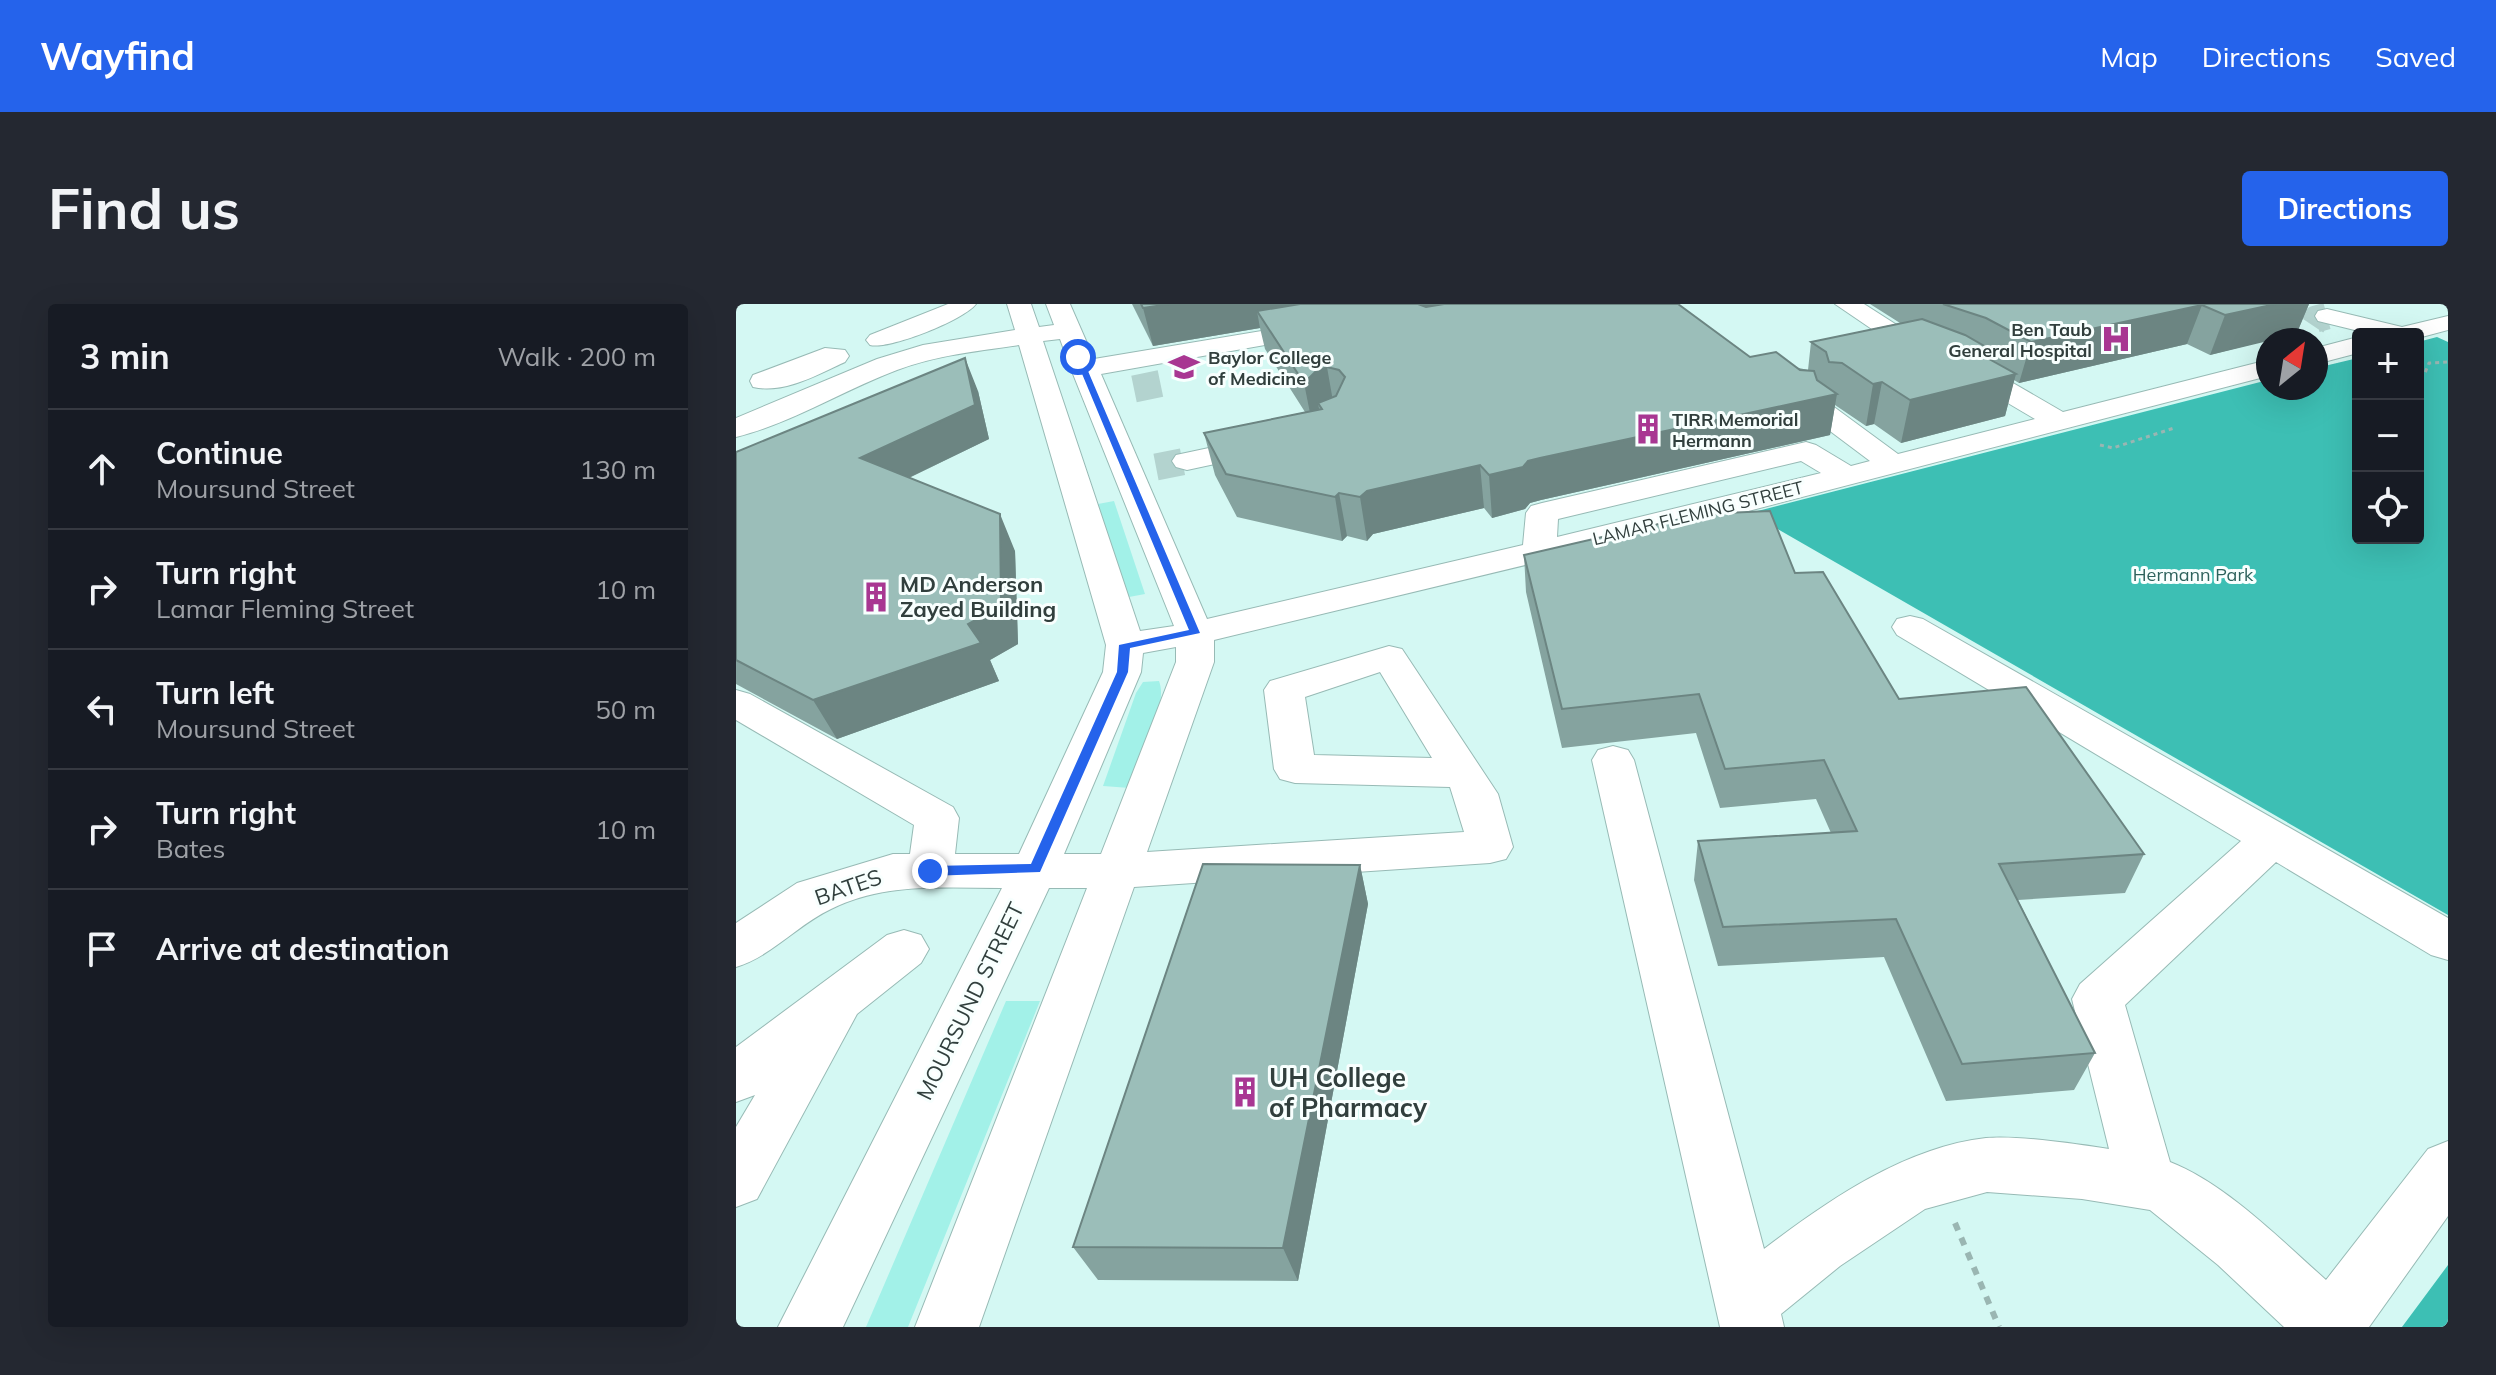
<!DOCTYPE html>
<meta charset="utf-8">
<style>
:root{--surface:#171b24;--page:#242831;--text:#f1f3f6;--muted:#9ea1a6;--line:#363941;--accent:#2563eb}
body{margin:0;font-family:Mulish,sans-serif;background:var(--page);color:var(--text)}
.controls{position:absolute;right:24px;top:24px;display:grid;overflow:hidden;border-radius:8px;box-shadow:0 8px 32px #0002}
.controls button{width:72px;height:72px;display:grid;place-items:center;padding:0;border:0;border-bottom:2px solid var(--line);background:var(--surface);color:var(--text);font:40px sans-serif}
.compass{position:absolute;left:1520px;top:24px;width:72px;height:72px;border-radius:50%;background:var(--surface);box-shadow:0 8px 32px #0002;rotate:30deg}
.stop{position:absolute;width:24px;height:24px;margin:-18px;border:6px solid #2563eb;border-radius:50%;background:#fff}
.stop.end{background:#2563eb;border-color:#fff;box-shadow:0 2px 8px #0008}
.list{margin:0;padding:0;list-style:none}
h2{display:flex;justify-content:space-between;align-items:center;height:104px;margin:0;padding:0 32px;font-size:34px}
h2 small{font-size:26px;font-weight:400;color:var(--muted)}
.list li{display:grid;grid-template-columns:52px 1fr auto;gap:24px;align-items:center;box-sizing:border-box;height:120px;padding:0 32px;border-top:2px solid var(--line)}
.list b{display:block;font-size:30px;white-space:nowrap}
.list p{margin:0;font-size:26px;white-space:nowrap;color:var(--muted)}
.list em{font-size:26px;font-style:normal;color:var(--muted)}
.icon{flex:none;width:44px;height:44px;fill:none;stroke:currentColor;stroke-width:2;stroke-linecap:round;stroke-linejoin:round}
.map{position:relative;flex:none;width:1712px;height:1023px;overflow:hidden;border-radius:8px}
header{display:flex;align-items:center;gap:48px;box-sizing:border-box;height:112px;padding:0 40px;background:var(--accent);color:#fff}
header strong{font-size:38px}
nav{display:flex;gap:44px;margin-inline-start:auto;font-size:28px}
.intro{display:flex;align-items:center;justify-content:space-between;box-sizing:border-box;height:192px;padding:0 48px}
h1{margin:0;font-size:56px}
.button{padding:20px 36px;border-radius:8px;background:var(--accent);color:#fff;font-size:28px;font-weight:700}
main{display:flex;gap:48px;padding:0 48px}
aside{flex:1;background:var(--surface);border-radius:8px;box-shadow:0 8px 32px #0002}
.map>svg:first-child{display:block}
.green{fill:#a2f1e8}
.forest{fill:#3dbfb4}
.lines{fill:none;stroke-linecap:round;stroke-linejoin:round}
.minor-tunnel{stroke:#b3d3cf;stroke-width:27;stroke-dasharray:27 14;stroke-linecap:butt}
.minor-casing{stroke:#97bab5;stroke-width:2}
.path-far1{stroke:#9ab6b2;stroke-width:3;stroke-dasharray:4 4;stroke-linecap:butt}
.path{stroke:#9ab6b2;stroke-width:6;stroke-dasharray:8 8;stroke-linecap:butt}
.minor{fill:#fff;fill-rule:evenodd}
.wall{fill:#85a39f}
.shaded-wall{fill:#6c8582}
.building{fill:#9bbeb9;stroke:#6c8582;stroke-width:2}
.route{fill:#2563eb}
.labels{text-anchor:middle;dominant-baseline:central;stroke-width:6;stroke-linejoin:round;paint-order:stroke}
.far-poi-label{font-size:18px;font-weight:bold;fill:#313f3d;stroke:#f8fffe;text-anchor:start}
.far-street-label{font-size:18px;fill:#313f3d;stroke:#f8fffe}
.far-park-label{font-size:18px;fill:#2d625c;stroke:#f8fffe}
.poi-label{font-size:22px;font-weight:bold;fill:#313f3d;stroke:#f8fffe;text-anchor:start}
.street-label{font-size:22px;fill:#313f3d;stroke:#f8fffe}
.near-poi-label{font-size:26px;font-weight:bold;fill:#313f3d;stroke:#f8fffe;text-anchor:start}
</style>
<header>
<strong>Wayfind</strong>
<nav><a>Map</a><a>Directions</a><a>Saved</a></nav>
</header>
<div class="intro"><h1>Find us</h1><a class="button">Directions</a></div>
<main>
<aside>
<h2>3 min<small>Walk · 200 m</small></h2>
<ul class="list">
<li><svg class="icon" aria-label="ahead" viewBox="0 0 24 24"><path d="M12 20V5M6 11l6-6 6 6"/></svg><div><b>Continue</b><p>Moursund Street</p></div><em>130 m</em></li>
<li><svg class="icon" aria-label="right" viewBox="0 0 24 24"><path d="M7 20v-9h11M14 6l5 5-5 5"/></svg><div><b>Turn right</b><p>Lamar Fleming Street</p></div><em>10 m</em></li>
<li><svg class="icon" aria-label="left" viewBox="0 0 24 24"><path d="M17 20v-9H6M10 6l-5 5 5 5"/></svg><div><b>Turn left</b><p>Moursund Street</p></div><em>50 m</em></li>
<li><svg class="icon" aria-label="right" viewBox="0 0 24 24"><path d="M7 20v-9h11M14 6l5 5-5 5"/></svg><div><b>Turn right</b><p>Bates</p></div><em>10 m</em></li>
<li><svg class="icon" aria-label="arrive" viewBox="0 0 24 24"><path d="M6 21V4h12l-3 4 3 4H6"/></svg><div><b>Arrive at destination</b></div></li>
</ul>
</aside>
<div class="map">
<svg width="1712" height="1023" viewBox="0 0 1712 1023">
<rect width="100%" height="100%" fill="#d4f8f3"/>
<path class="green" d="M378,197l31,93 -16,3 -19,-45 -12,-48z
M423,377c10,24 -20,82 -29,107l-27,-2 33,-93 7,-11z
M270,697h34l-132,326h-42z"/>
<path class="forest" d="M1701,33l11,5v573l-698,-402 518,-133v8h48v-20l42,-10v180h60v-196z
M1712,961v62h-46z"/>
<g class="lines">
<path class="minor-tunnel" d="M1576,21l4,-6 11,-3
M398,85l29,-6
M420,163l31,-6"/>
<g class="minor-casing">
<path id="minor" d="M212,0h28c-12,16 -87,46 -106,41l-4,-5 4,-5z
M271,0h24l8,23 15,-2 -8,-21h24l24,55 228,-38 9,2 3,5 -3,5 -9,2 -221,39 106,245 316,-74 3,-32 5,-7 11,-3 264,-61 10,3 35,21 19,-5 -56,-42 -4,-6 4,-6 10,-2 10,2 64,47 137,-35 -78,-46 -50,-20 -72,-49h29l61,39 50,18 88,51 205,-52v16l-535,139 -519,125v22l-67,190 317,-20 -14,-45 -155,-4 -15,-4 -6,-10 -10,-79 6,-9 119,-35 13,3 96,145 15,53 -7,12 -16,4 -356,24 -155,440h-64l172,-439h-38l-206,439h-65l224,-439c-58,0 -117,-6 -171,21 -34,16 -59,47 -95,58v-44l61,-40 96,-29h17l4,-29 -178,-105v-30l14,4 203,113 6,11 -4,36h64l84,-182 3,-27 -87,-300c-41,6 -82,10 -122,25 -53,20 -105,53 -161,67v-19l141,-59 46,-14 92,-15zM324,35l11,30 103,257 -34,5 -97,-290zM1065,157l20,12 -264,64 1,-18zM440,343v15l-75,192h-37l77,-182 2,-19zM644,368l52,86 -118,-3 -9,-58z
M1591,5l75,18 46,-11v14l-30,8v-4h-47l-53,-13 -3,-5 3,-5z
M1622,33v16l-42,11v-16z
M89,44l20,2 4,6 -4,6c-28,13 -61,32 -92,25l-3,-6 3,-6z
M534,131l10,3 5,6 -5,6 -93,20 -11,-3 -4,-6 4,-6z
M1174,312l13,3 525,299v42l-17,-5 -155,-93 -151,143 45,157c56,22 111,78 156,118l102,-131 20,-8v75l-79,111h-85l-66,-62 -68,-55 -68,-11 -95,-7 -62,17 -85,57 -59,48 3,13h-64l-128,-567 6,-10 15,-4 15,4 6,10 130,489c63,-48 141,-102 222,-111 32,-3 91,6 123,11l-37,-150 8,-15 161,-143 -344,-206 -5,-8 5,-8z
M168,626l17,5 8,14 -8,14 -64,51 -100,185 -21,8v-80l19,-32 -19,7v-55l151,-112z"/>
</g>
<path class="path-far1" d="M1682,70l7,-1 4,-10 19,-1
M1550,89l18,-5
M1364,141l13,3 61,-20"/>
<path class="path" d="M1219,919l44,104"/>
<use href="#minor" class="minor"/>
</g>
<path class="wall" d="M396,0h546l72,53 58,13 3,-28 89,-19 -30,-19h439l-13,31 -22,5h-6l-58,15 -23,-11 -168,39 -5,-3 -9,36 -104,27 -27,-19 -8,2 -31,-21 -5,30 -289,65 -11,3 -5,6 -33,9 -8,-10 -111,26 -6,7 -20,-5 -5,5 -105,-24 -22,-42 -11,-42 101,-21 -40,-63 -5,-21 -107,18z
M242,87l11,48 -80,39 106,73 3,93 -28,16 9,21 -162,58 -101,-55v-232z
M788,251l271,18 104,126 245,155 -19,39 -107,7 77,153 -21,37 -128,11 -62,-144 -166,9 -24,-86 4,-39 133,-8 -15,-34 -96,9 -24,-75 -134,15 -36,-156z
M624,561l8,39 -70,377 -200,-1 -25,-33z"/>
<path class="shaded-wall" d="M434,0h235l-148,7 3,17 -107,18 -10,-38z
M676,0h123l-105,19z
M1540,0h33l-13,31 -22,5h-6v1l-58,14 15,-40z
M1466,1l-15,39 -168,39 12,-41z
M1257,47l-8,31 31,-8 -11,42 -104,27 9,-43 70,-46z
M229,54l13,33 11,48 -112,54 -17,-35z
M591,63l7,40 -12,2 -4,-6 2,11 -8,9 -8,-40 12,-12z
M1146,78l-8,42 -8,2 7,-42z
M1101,90l-7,41 -289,65 -11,3 -5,6 -33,9 -3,-43 39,-14z
M744,161l4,43 -111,26 -6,7 -7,-44 7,-6z
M603,189l8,43 -5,5 -7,-44z
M264,210l15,37 3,93 -28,16 9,21 -162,58 -24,-39 155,-76z
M624,561l8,39 -70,377 -15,-33z"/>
<path class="building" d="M405,0h29l-27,4z
M564,0h118l8,3 18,-3h234l72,53 26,-5 24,18 14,1 3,9 20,14 -297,64 -12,3 -5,6 -34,8 -9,-10 -113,26 -7,6 -21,-4 -4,4 -109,-23 -22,-41 118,-24 -4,-6 18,-7 9,-19 -6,-7 -12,-3 -11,4 -12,12 -47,-72z
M1207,0h333l-51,11 -23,-10 -171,37 -45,-24z
M1186,15l43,16 28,16 -13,3 36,20 -106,26 -28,-18 -9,2 -31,-21 -13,-1 -3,-10 -15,-10z
M229,54l10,47 -115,53 140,56 1,92 -33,18 13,19 -168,57 -77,-40v-208z
M1034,207l25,62 28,-1 76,127 127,-12 118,167 -145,10 96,189 -133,11 -66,-145 -173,8 -25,-86 159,-10 -33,-71 -99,9 -26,-75 -137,15 -38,-154 178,-41z
M467,560l157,1 -77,383 -210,-1z"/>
<path class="route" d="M342,51l4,2 118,276 -70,15 -2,24 -88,200 -110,4 -7,-5 7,-5 101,-2 86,-192 2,-27 70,-15 -114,-273z"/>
<defs>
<g id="hospital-bare" transform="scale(2.4)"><path d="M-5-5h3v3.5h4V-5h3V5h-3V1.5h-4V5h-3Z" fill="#a83792" stroke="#f8fffe" stroke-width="2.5" paint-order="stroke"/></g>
<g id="university-bare" transform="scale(2.4)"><path d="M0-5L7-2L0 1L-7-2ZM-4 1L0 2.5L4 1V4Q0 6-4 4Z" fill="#a83792" stroke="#f8fffe" stroke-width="2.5" paint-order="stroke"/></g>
<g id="building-bare" transform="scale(2.4)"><path d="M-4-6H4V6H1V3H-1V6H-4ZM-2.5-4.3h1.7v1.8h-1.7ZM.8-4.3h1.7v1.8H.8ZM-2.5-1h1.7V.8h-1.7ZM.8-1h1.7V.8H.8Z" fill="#a83792" stroke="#f8fffe" stroke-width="2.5" paint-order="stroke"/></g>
</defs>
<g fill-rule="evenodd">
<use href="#hospital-bare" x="1380" y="35"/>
<use href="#university-bare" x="448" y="63"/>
<use href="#building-bare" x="912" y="125"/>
<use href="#building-bare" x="140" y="293"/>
<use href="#building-bare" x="509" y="788"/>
</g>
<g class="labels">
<g class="far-poi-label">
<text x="1356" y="25" text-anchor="end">Ben Taub<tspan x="1356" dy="21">General Hospital</tspan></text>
<text x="472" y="53">Baylor College<tspan x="472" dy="21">of Medicine</tspan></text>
<text x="936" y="115">TIRR Memorial<tspan x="936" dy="21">Hermann</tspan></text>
</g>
<g class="far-street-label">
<text transform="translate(962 209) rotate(-14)">LAMAR FLEMING STREET</text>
</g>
<g class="far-park-label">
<text x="1457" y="270">Hermann Park</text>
</g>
<g class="poi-label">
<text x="164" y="280">MD Anderson<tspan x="164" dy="25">Zayed Building</tspan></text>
</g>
<g class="street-label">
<text transform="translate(112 583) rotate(-19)">BATES</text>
<text transform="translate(234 697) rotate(-64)">MOURSUND STREET</text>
</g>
<g class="near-poi-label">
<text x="533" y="773">UH College<tspan x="533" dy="30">of Pharmacy</tspan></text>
</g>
</g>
</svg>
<div class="controls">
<button>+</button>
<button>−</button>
<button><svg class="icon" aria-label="locate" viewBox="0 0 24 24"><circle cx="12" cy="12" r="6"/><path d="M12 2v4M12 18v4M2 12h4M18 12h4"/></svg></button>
</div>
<svg class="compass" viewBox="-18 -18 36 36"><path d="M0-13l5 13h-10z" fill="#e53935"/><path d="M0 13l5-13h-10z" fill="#9ea1a6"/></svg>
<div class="stop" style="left:342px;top:53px"></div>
<div class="stop end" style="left:194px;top:567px"></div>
</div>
</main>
